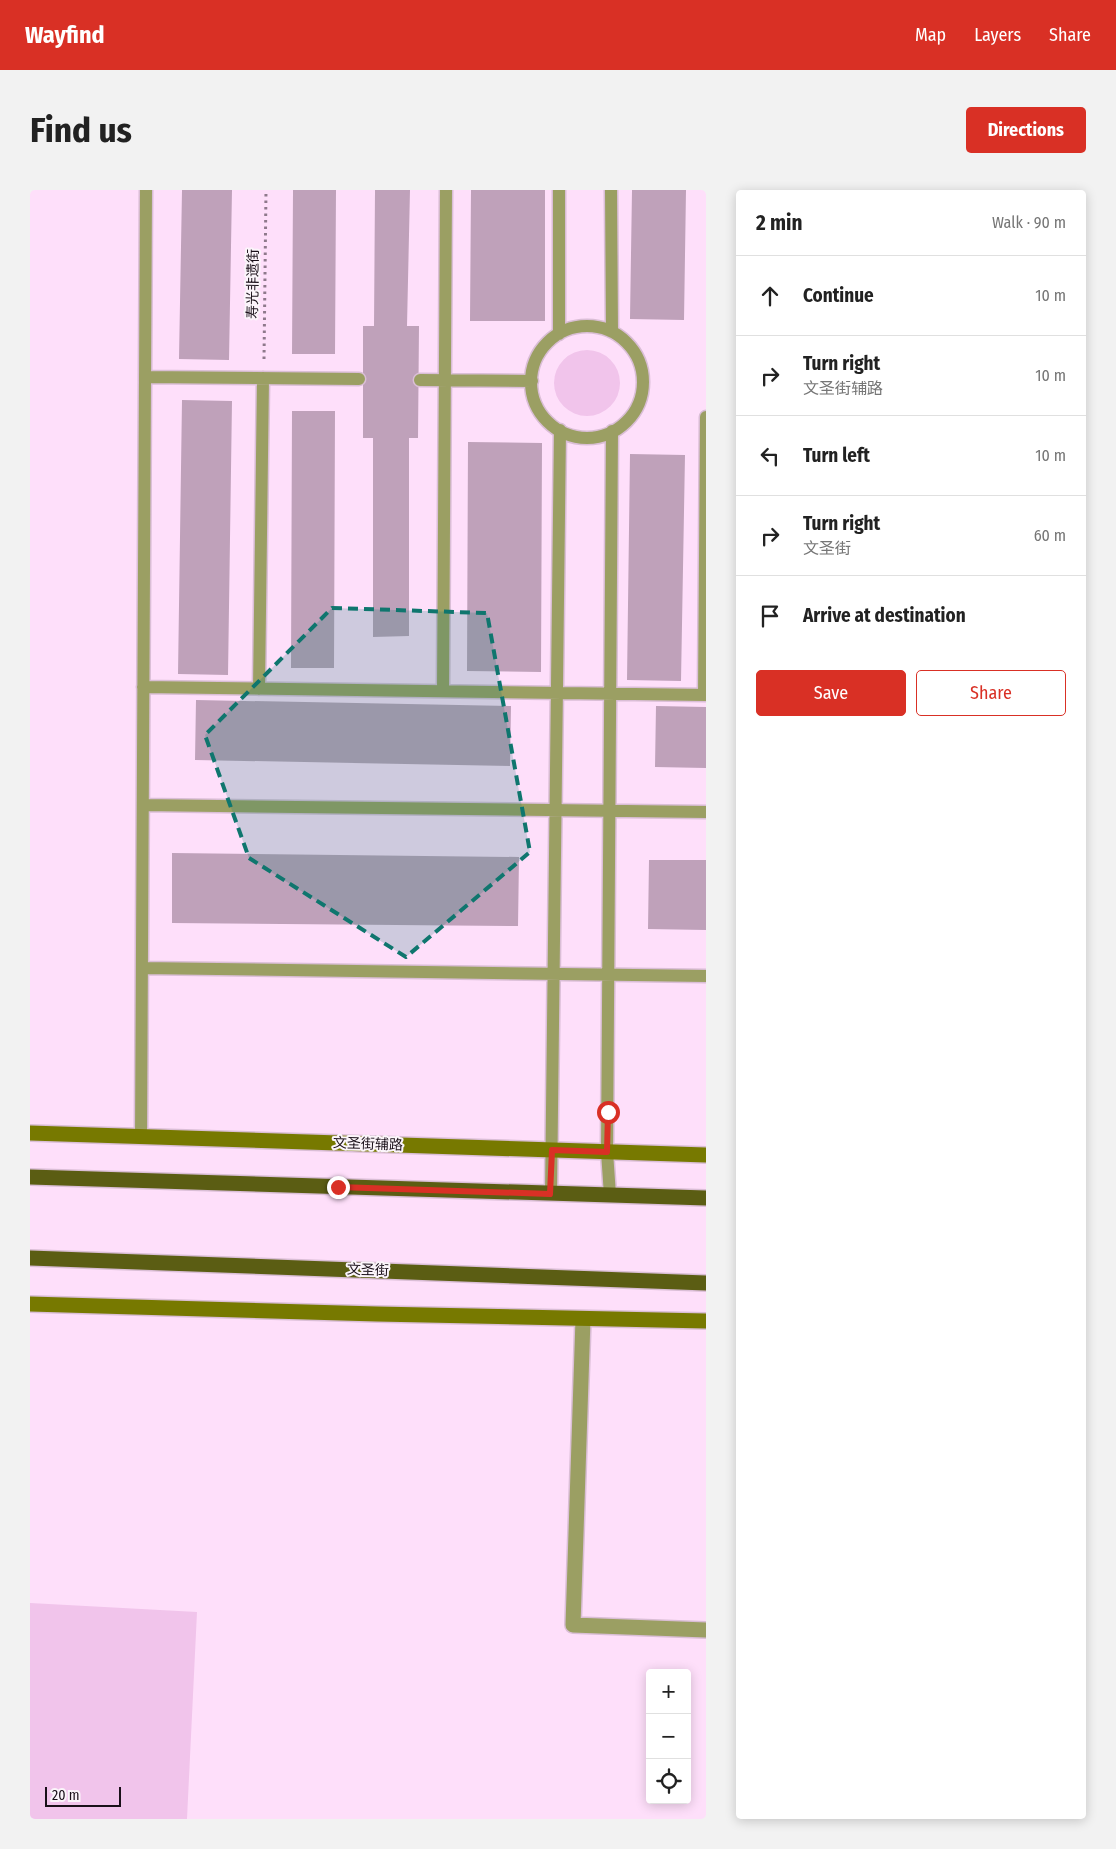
<!DOCTYPE html>
<meta charset="utf-8">
<style>
:root{--surface:#fff;--page:#f2f2f2;--text:#222;--muted:#767676;--line:#e0e0e0;--accent:#d93025}
body{margin:0;font-family:"Fira Sans Condensed","Noto Sans SC",sans-serif;background:var(--page);color:var(--text)}
.controls{position:absolute;right:15px;bottom:15px;display:grid;overflow:hidden;border-radius:5px;box-shadow:0 2px 12px #0003}
.controls button{width:45px;height:45px;display:grid;place-items:center;padding:0;border:0;border-bottom:1px solid var(--line);background:var(--surface);color:var(--text);font:25px sans-serif}
.scale{position:absolute;left:15px;bottom:12px;width:76px;box-sizing:border-box;padding-left:5px;border:2px solid #1a1019;border-top:0;font-size:14px;line-height:18px;white-space:nowrap;color:#1a1019;-webkit-text-stroke:4px #fbf5fa;paint-order:stroke}
.stop{position:absolute;width:15px;height:15px;margin:-11px;border:4px solid #d93025;border-radius:50%;background:#fff}
.stop.end{background:#d93025;border-color:#fff;box-shadow:0 1px 5px #0008}
.list{margin:0;padding:0;list-style:none}
h2{display:flex;justify-content:space-between;align-items:center;height:65px;margin:0;padding:0 20px;font-size:21px}
h2 small{font-size:16px;font-weight:400;color:var(--muted)}
.list li{display:grid;grid-template-columns:32px 1fr auto;gap:15px;align-items:center;box-sizing:border-box;height:80px;padding:0 20px;border-top:1px solid var(--line)}
.list b{display:block;font-size:19px;white-space:nowrap}
.list p{margin:0;font-size:16px;white-space:nowrap;color:var(--muted)}
.list em{font-size:16px;font-style:normal;color:var(--muted)}
.actions{display:flex;gap:10px;padding:15px 20px}
.actions a{flex:1;padding:11px 0;border:1px solid var(--accent);border-radius:5px;text-align:center;font-size:18px;color:var(--accent)}
.actions .main{background:var(--accent);color:#fff}
.icon{flex:none;width:28px;height:28px;fill:none;stroke:currentColor;stroke-width:2;stroke-linecap:round;stroke-linejoin:round}
.map{position:relative;flex:none;width:676px;height:1629px;overflow:hidden;border-radius:5px}
header{display:flex;align-items:center;gap:30px;box-sizing:border-box;height:70px;padding:0 25px;background:var(--accent);color:#fff}
header strong{font-size:24px}
nav{display:flex;gap:28px;margin-inline-start:auto;font-size:18px}
.intro{display:flex;align-items:center;justify-content:space-between;box-sizing:border-box;height:120px;padding:0 30px}
h1{margin:0;font-size:35px}
.button{padding:12px 22px;border-radius:5px;background:var(--accent);color:#fff;font-size:18px;font-weight:700}
main{display:flex;gap:30px;padding:0 30px}
aside{flex:1;background:var(--surface);border-radius:5px;box-shadow:0 2px 12px #0003}
.map>svg:first-child{display:block}
.green{fill:#f1c4eb}
.building{fill:#bfa1ba}
.lines{fill:none;stroke-linecap:round;stroke-linejoin:round}
.lane-casing{stroke:#dabed6;stroke-width:15}
.street-casing{stroke:#dabed6;stroke-width:18}
.secondary-casing{stroke:#dabed6;stroke-width:18}
.primary-casing{stroke:#dabed6;stroke-width:18}
.path{stroke:#8e798b;stroke-width:3;stroke-dasharray:2.5 4;stroke-linecap:butt}
.lane{stroke:#9b9f63;stroke-width:12}
.street{stroke:#9b9f63;stroke-width:15}
.secondary{stroke:#777900;stroke-width:15}
.primary{stroke:#5b5d13;stroke-width:15}
.route{stroke:#d93025;stroke-width:6}
.marked{fill:#0f766e;fill-opacity:0.2;stroke:#0f766e;stroke-width:4;stroke-dasharray:10 6;stroke-linejoin:round}
.labels{text-anchor:middle;dominant-baseline:central;stroke-width:4;stroke-linejoin:round;paint-order:stroke}
.street-label{font-size:14px;fill:#1a1019;stroke:#fbf5fa}
</style>
<header>
<strong>Wayfind</strong>
<nav><a>Map</a><a>Layers</a><a>Share</a></nav>
</header>
<div class="intro"><h1>Find us</h1><a class="button">Directions</a></div>
<main>
<div class="map">
<svg width="676" height="1629" viewBox="0 0 676 1629">
<rect width="100%" height="100%" fill="#fedffa"/>
<path class="green" d="M524 193a33 33 0 1 1 66 0a33 33 0 1 1-66 0Z
M0,1413l167,9 -10,207h-157z"/>
<path class="building" d="M152,0h50l-3,170 -50,-1z
M263,0h43l-1,164h-43z
M345,0h35l-3,136h12l-1,112h-9v198l-36,1v-199h-10v-112h11z
M441,0h74v131h-75z
M602,0h54l-2,130 -54,-1z
M152,210l50,1 -4,274 -50,-1z
M262,221h43l-1,257h-43z
M438,252l74,1 -1,229 -74,-1z
M600,264l55,1 -4,226 -54,-1z
M166,510l315,6 -1,60 -315,-6z
M626,516l50,1v61l-51,-1z
M142,663l347,4 -1,69 -346,-3z
M619,670h57v70l-58,-1z"/>
<g class="lines">
<g class="lane-casing">
<path id="lane" d="M529,0v144
M581,0l1,141
M501 192a56 56 0 1 1 112 0a56 56 0 1 1-112 0Z
M115,187l214,2
M390,190l112,1
M113,497l563,8
M229,499l4,-311
M413,501l3,-501
M674,505l2,-278
M113,615l563,7
M112,778l564,8
M111,947l5,-947
M521,1004l9,-764
M580,1005l-3,-43 5,-721"/>
</g>
<g class="street-casing">
<path id="street" d="M553,1129l-10,306 133,5"/>
</g>
<g class="secondary-casing">
<path id="secondary" d="M0,943l676,22
M0,1114l347,10 329,7"/>
</g>
<g class="primary-casing">
<path id="primary" d="M0,987l676,21
M0,1068l676,25"/>
</g>
<path class="path" d="M234,169l2,-169"/>
<use href="#lane" class="lane"/>
<use href="#street" class="street"/>
<use href="#secondary" class="secondary"/>
<use href="#primary" class="primary"/>
</g>
<g class="lines">
<path class="route" d="M308,997l212,7 2,-44 55,2 1,-40"/>
</g>
<path class="marked" d="M302,418l155,5 43,239 -124,105 -157,-99 -44,-123z"/>
<g class="labels">
<g class="street-label">
<text transform="translate(223 94) rotate(-89)">寿光非遗街</text>
<text transform="translate(338 954) rotate(2)">文圣街辅路</text>
<text transform="translate(338 1080) rotate(2)">文圣街</text>
</g>
</g>
</svg>
<div class="controls">
<button>+</button>
<button>−</button>
<button><svg class="icon" aria-label="locate" viewBox="0 0 24 24"><circle cx="12" cy="12" r="6"/><path d="M12 2v4M12 18v4M2 12h4M18 12h4"/></svg></button>
</div>
<div class="scale">20 m</div>
<div class="stop" style="left:578px;top:922px"></div>
<div class="stop end" style="left:308px;top:997px"></div>
</div>
<aside>
<h2>2 min<small>Walk · 90 m</small></h2>
<ul class="list">
<li><svg class="icon" aria-label="ahead" viewBox="0 0 24 24"><path d="M12 20V5M6 11l6-6 6 6"/></svg><div><b>Continue</b></div><em>10 m</em></li>
<li><svg class="icon" aria-label="right" viewBox="0 0 24 24"><path d="M7 20v-9h11M14 6l5 5-5 5"/></svg><div><b>Turn right</b><p>文圣街辅路</p></div><em>10 m</em></li>
<li><svg class="icon" aria-label="left" viewBox="0 0 24 24"><path d="M17 20v-9H6M10 6l-5 5 5 5"/></svg><div><b>Turn left</b></div><em>10 m</em></li>
<li><svg class="icon" aria-label="right" viewBox="0 0 24 24"><path d="M7 20v-9h11M14 6l5 5-5 5"/></svg><div><b>Turn right</b><p>文圣街</p></div><em>60 m</em></li>
<li><svg class="icon" aria-label="arrive" viewBox="0 0 24 24"><path d="M6 21V4h12l-3 4 3 4H6"/></svg><div><b>Arrive at destination</b></div></li>
</ul>
<div class="actions"><a class="main">Save</a><a>Share</a></div>
</aside>
</main>
